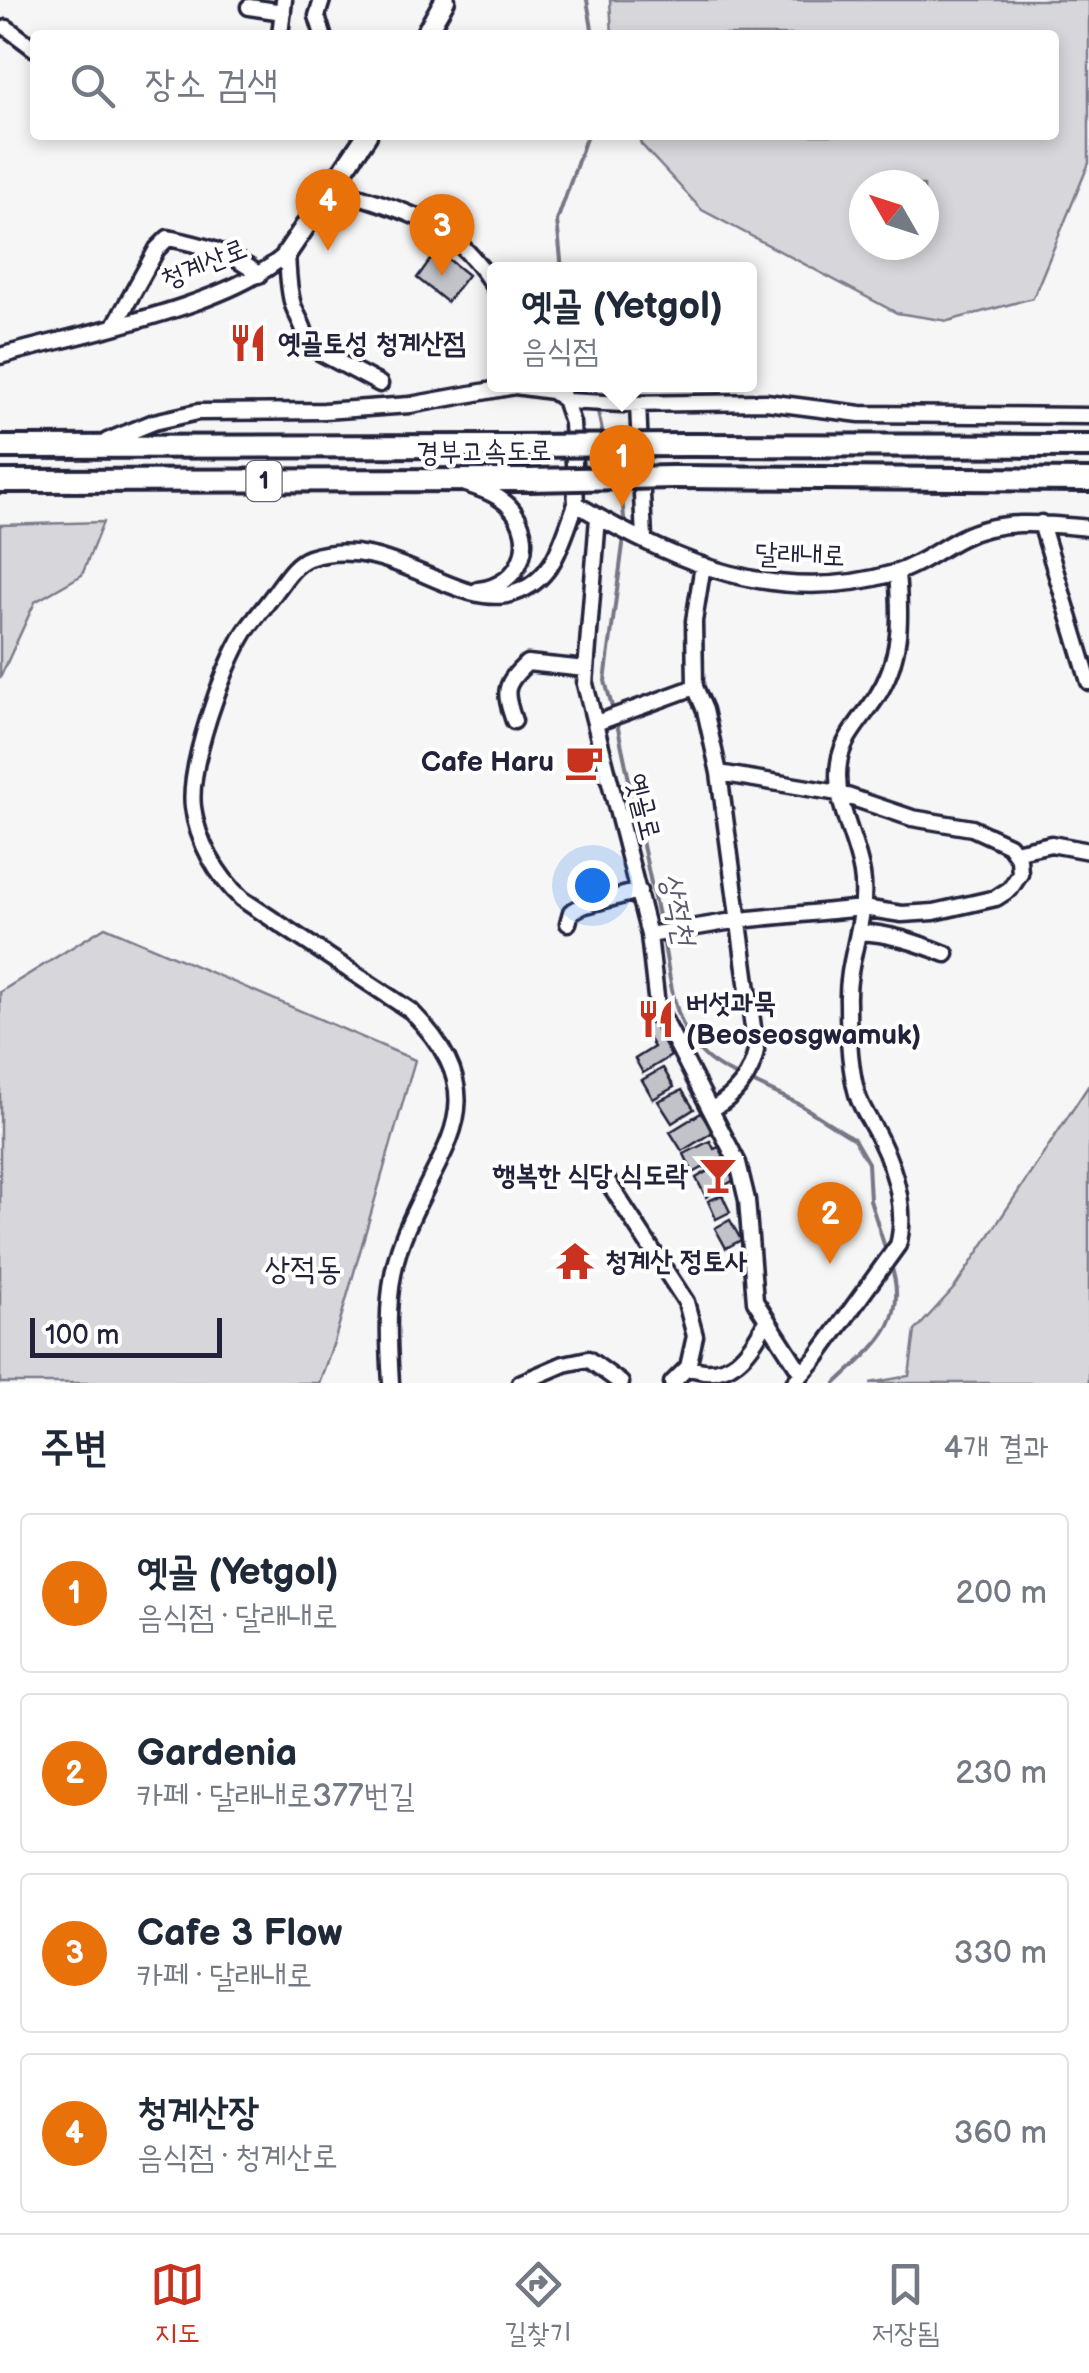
<!DOCTYPE html>
<html lang="ko">
<meta charset="utf-8">
<style>
:root{--surface:#fff;--page:#f2f2f3;--text:#1f2937;--muted:#747a83;--line:#e0e1e3;--accent:#c8321e}
body{margin:0;font-family:"Balsamiq Sans","Poor Story",sans-serif;background:var(--page);color:var(--text)}
.compass{position:absolute;left:849px;top:170px;width:90px;height:90px;border-radius:50%;background:var(--surface);box-shadow:0 5px 15px #0003;rotate:309deg}
.scale{position:absolute;left:30px;bottom:25px;width:192px;box-sizing:border-box;padding-left:10px;border:5px solid #22223b;border-top:0;font-size:28px;line-height:35px;white-space:nowrap;color:#22223b;-webkit-text-stroke:8px #fff;paint-order:stroke}
.you{position:absolute;left:592px;top:885px;width:35px;height:35px;margin:-25px;border:8px solid #fff;border-radius:50%;background:#1a73e8;box-shadow:0 0 0 15px #1a73e833}
.badge{display:grid;place-items:center;width:65px;height:65px;border-radius:50%;background:var(--accent);color:#fff;font-size:32px;font-weight:700}
.pin{position:absolute;translate:-50% -82px;filter:drop-shadow(0 2px 5px #0008)}
.pin::after{content:'';position:absolute;top:52px;width:35px;height:30px;background:inherit;clip-path:polygon(0 0,100% 0,50% 100%)}
.popup{position:absolute;left:487px;top:262px;width:270px;height:130px;box-sizing:border-box;display:grid;place-content:center;border-radius:10px;background:var(--surface);filter:drop-shadow(0 2px 8px #0005);font-size:32px;white-space:nowrap;color:var(--muted)}
.popup b{font-size:38px;color:var(--text)}
.popup::after{content:'';position:absolute;left:50%;top:100%;margin-left:-20px;border:20px solid transparent;border-top-color:var(--surface)}
.list{margin:0;padding:0;list-style:none}
h2{display:flex;justify-content:space-between;align-items:center;height:130px;margin:0;padding:0 40px;font-size:42px}
h2 small{font-size:32px;font-weight:400;color:var(--muted)}
.list li{display:grid;grid-template-columns:65px 1fr auto;gap:30px;align-items:center;box-sizing:border-box;height:160px;margin:0 20px 20px;padding:0 20px;border:2px solid var(--line);border-radius:10px}
.list b{display:block;font-size:38px;white-space:nowrap}
.list p{margin:0;font-size:32px;white-space:nowrap;color:var(--muted)}
.list em{font-size:32px;font-style:normal;color:var(--muted)}
.icon{flex:none;width:55px;height:55px;fill:none;stroke:currentColor;stroke-width:2;stroke-linecap:round;stroke-linejoin:round}
.map{position:relative;flex:none;width:1089px;height:1383px;overflow:hidden}
.search{position:absolute;background:var(--surface);box-shadow:0 5px 15px #0003;left:30px;right:30px;top:30px;height:110px;display:flex;align-items:center;gap:25px;box-sizing:border-box;padding:0 35px;border-radius:10px;color:var(--muted);font-size:38px}
.sheet{height:850px;background:var(--surface)}
nav{display:flex;justify-content:space-around;align-items:center;box-sizing:border-box;height:140px;border-top:2px solid var(--line);background:var(--surface);font-size:28px;color:var(--muted)}
nav a{display:grid;justify-items:center;gap:5px}
nav .on{color:var(--accent)}
.map>svg:first-child{display:block}
.green{fill:#d7d7db;stroke:#7c7c8b;stroke-width:2.5;fill-rule:evenodd}
.lines{fill:none;stroke-linecap:round;stroke-linejoin:round}
.stream{stroke:#767685;stroke-width:4}
.building{fill:#c2c2c9;stroke:#22223b;stroke-width:2.5}
.minor-casing{stroke:#22223b;stroke-width:21}
.major-casing{stroke:#22223b;stroke-width:25}
.highway-casing{stroke:#22223b;stroke-width:28}
.minor{stroke:#fff;stroke-width:14}
.major{stroke:#fff;stroke-width:18}
.highway{stroke:#fff;stroke-width:20}
.highway-bridge-casing{stroke:#22223b;stroke-width:28;stroke-linecap:butt}
.highway-bridge{stroke:#fff;stroke-width:20}
.labels{text-anchor:middle;dominant-baseline:central;stroke-width:8;stroke-linejoin:round;paint-order:stroke}
.shield{fill:#fff;stroke:#646476;stroke-width:2.5}
.shield-label{font-size:25px;font-weight:bold;fill:#22223b}
.street-label{font-size:28px;fill:#22223b;stroke:#fff}
.poi-label{font-size:28px;font-weight:bold;fill:#22223b;stroke:#fff;text-anchor:start}
.water-label{font-size:30px;font-style:italic;fill:#5a5a6d;stroke:#fff}
.quarter-label{font-size:32px;fill:#22223b;stroke:#fff}
</style>
<div class="map">
<svg width="1089" height="1383" viewBox="0 0 1089 1383">
<rect width="100%" height="100%" fill="#f6f6f7"/>
<filter id="ink" filterUnits="userSpaceOnUse"><feTurbulence type="fractalNoise" baseFrequency=".01" numOctaves="2"/><feDisplacementMap in="SourceGraphic" scale="20" xChannelSelector="R" yChannelSelector="G"/><feConvolveMatrix kernelMatrix="1 2 1 2 8 2 1 2 1" color-interpolation-filters="sRGB"/></filter>
<g filter="url(#ink)">
<path class="green" d="M610,0h479v163l-56,135 -85,23 -51,-8 -195,-103 -61,-66 -3,-9h416v-100h-442zM924,185v60h-60v-60z
M103,522l-21,53 -47,27 -35,76v-153z
M105,927l310,133 -81,282 -15,41h-319v-391z
M1089,1085v298h-219l39,-7 6,-45 40,-44z"/>
<g class="lines">
<path class="stream" d="M587,0l6,35
M562,270l-5,-49 30,-86
M595,384l1,13
M597,407l6,29
M621,488l4,40
M613,710l-8,-29 19,-144
M616,719l45,211
M663,939c11,60 12,114 78,138
M750,1081l49,23 55,35 14,24 2,37 17,54
M836,1383c40,-38 75,-61 54,-121"/>
</g>
<path class="building" d="M437,250l31,25 -21,27 -30,-24z
M652,1022l19,34 -28,17 -8,-14 19,-12 -12,-19z
M663,1068l11,19 -21,12 -11,-19z
M682,1090l12,19 -22,14 -14,-22z
M701,1113l12,19 -31,19 -12,-19z
M710,1141l4,8 5,-2 5,9 -31,17 -9,-19z
M723,1162l11,18 -28,17 -10,-19z
M722,1195l8,17 -14,7 -8,-18z
M730,1220l11,20 -15,8 -11,-20z"/>
<g class="lines">
<g class="minor-casing">
<path id="minor" d="M322,0l-5,16 6,19
M249,7l34,5
M7,28l28,21
M280,35l4,-35
M334,188c70,24 119,31 160,99
M287,253c1,17 1,35 6,52 5,14 14,24 13,40l74,39
M115,325l42,-76 11,-11c34,7 64,14 91,37
M0,356c78,-22 230,-49 287,-103
M559,384l13,39 4,81c99,59 202,103 318,69 24,-7 45,-24 67,-35 39,-20 86,-14 128,-10
M638,404l6,135
M107,441l47,-19 44,-10 126,-1 86,-6 105,-19 37,5 15,10 56,3 143,-2 94,12 229,2
M466,484c15,5 31,10 43,22 30,32 13,80 -31,84
M598,517l-13,167 64,251 8,71 81,157 9,37 8,101 47,73
M1041,523l48,159
M703,565l-9,56 1,66 10,23 14,63 37,277c-4,26 -22,47 -44,59
M514,721c-10,-29 -11,-36 13,-58l59,6
M596,723l99,-36
M1015,852l36,-8 38,7
M568,923l3,-11 11,-6 57,-15
M858,932c31,1 60,11 88,22
M649,935l90,-15 124,-12 39,6 32,-2 62,-14 14,-9 10,-15 -1,-15 -10,-14 -37,-17 -60,-10 -74,-25 -119,-20
M606,1179l80,123 9,34 -7,31
M391,1383c-3,-48 -6,-98 12,-145 36,-93 98,-135 8,-227l-169,-112c-25,-23 -45,-58 -49,-92 -5,-41 30,-140 52,-175 10,-14 22,-28 32,-42 9,-12 18,-27 32,-32 80,-27 148,54 205,35 41,-13 48,-53 62,-89
M520,1383l44,-19 24,-5 33,24
M672,1383l16,-16c41,16 63,-16 78,-46
M794,1383l23,-26 81,-112c9,-32 -2,-73 -17,-103 -7,-16 -19,-31 -24,-48 -7,-25 -9,-65 -9,-91 -2,-44 21,-85 14,-129 -6,-38 -29,-71 -23,-111 3,-25 24,-45 37,-65 26,-40 25,-80 21,-125"/>
</g>
<g class="major-casing">
<path id="major" d="M425,35l20,-35
M287,253l80,-118"/>
</g>
<g class="highway-casing">
<path id="highway" d="M688,445l401,1
M0,447l506,-1
M673,477l416,3
M0,481l529,-1"/>
</g>
<use href="#minor" class="minor"/>
<use href="#major" class="major"/>
<use href="#highway" class="highway"/>
<g class="highway-bridge-casing">
<path id="highway-bridge" d="M506,446l182,-1
M529,480l144,-3"/>
</g>
<use href="#highway-bridge" class="highway-bridge"/>
</g>
</g>
<defs>
<g id="restaurant-bare" transform="scale(3)"><path d="M-5-6h1v4h1v-4h1v4h1v-4h1v5L-1.5 .5V6h-2V.5L-5-1ZM5-6V6H3V1.5H1.5Q1.5-4 5-6Z" fill="#c8321e" stroke="#fff" stroke-width="2.5" paint-order="stroke"/></g>
<g id="cafe-bare" transform="scale(3)"><path d="M-5.5-4.5H6V0H3Q3 3.5 0 3.5H-2.5Q-5.5 3.5-5.5 0ZM3-3.2v2h1.7v-2ZM-6 4.5H4V6H-6Z" fill="#c8321e" stroke="#fff" stroke-width="2.5" paint-order="stroke"/></g>
<g id="bar-bare" transform="scale(3)"><path d="M-6-5H6L.8 .8V4.5H3.5V6h-7V4.5H-.8V.8Z" fill="#c8321e" stroke="#fff" stroke-width="2.5" paint-order="stroke"/></g>
<g id="temple-bare" transform="scale(3)"><path d="M0-6L5-2H3V0L6.5 2.5H4V6H1.5V3h-3V6H-4V2.5H-6.5L-3 0V-2H-5Z" fill="#c8321e" stroke="#fff" stroke-width="2.5" paint-order="stroke"/></g>
</defs>
<g fill-rule="evenodd">
<use href="#restaurant-bare" x="248" y="343"/>
<use href="#cafe-bare" x="584" y="762"/>
<use href="#restaurant-bare" x="656" y="1019"/>
<use href="#bar-bare" x="718" y="1175"/>
<use href="#temple-bare" x="575" y="1261"/>
</g>
<g class="labels">
<rect class="shield" x="246.5" y="461" width="35" height="40" rx="8"/>
<g class="shield-label">
<text x="264" y="481">1</text>
</g>
<g class="street-label">
<text transform="translate(204 264) rotate(-22)">청계산로</text>
<text transform="translate(484 452) rotate(-1)">경부고속도로</text>
<text transform="translate(800 555) rotate(2)">달래내로</text>
<text transform="translate(643 807) rotate(76)">옛골로</text>
</g>
<g class="poi-label">
<text x="278" y="343">옛골토성 청계산점</text>
<text x="554" y="762" text-anchor="end">Cafe Haru</text>
<text x="686" y="1003">버섯과묵<tspan x="686" dy="32">(Beoseosgwamuk)</tspan></text>
<text x="688" y="1175" text-anchor="end">행복한 식당 식도락</text>
<text x="605" y="1261">청계산 정토사</text>
</g>
<g class="water-label">
<text transform="translate(677 909) rotate(78)">상적천</text>
</g>
<g class="quarter-label">
<text x="303" y="1269">상적동</text>
</g>
</g>
</svg>
<svg class="compass" viewBox="-18 -18 36 36"><path d="M0-13l5 13h-10z" fill="#e53935"/><path d="M0 13l5-13h-10z" fill="#747a83"/></svg>
<div class="scale">100 m</div>
<div class="you"></div>
<div class="pin badge" style="left:622px;top:507px;background:#e8710a">1</div>
<div class="popup"><b>옛골 (Yetgol)</b>음식점</div>
<div class="pin badge" style="left:830px;top:1264px;background:#e8710a">2</div>
<div class="pin badge" style="left:442px;top:276px;background:#e8710a">3</div>
<div class="pin badge" style="left:328px;top:251px;background:#e8710a">4</div>
<div class="search"><svg class="icon" aria-label="search" viewBox="0 0 24 24"><circle cx="10" cy="10" r="6"/><path d="M15 15l6 6"/></svg>장소 검색</div>
</div>
<section class="sheet">
<h2>주변<small>4개 결과</small></h2>
<ul class="list">
<li><span class="badge" style="background:#e8710a">1</span><div><b>옛골 (Yetgol)</b><p>음식점 · 달래내로</p></div><em>200 m</em></li>
<li><span class="badge" style="background:#e8710a">2</span><div><b>Gardenia</b><p>카페 · 달래내로377번길</p></div><em>230 m</em></li>
<li><span class="badge" style="background:#e8710a">3</span><div><b>Cafe 3 Flow</b><p>카페 · 달래내로</p></div><em>330 m</em></li>
<li><span class="badge" style="background:#e8710a">4</span><div><b>청계산장</b><p>음식점 · 청계산로</p></div><em>360 m</em></li>
</ul>
</section>
<nav>
<a class="on"><svg class="icon" aria-label="map" viewBox="0 0 24 24"><path d="M3 6l6-2 6 2 6-2v14l-6 2-6-2-6 2zM9 4v14M15 6v14"/></svg>지도</a>
<a><svg class="icon" aria-label="directions" viewBox="0 0 24 24"><path d="M12 3l9 9-9 9-9-9zM9 14v-3h6M13 9l2 2-2 2"/></svg>길찾기</a>
<a><svg class="icon" aria-label="saved" viewBox="0 0 24 24"><path d="M7 4h10v16l-5-4-5 4z"/></svg>저장됨</a>
</nav>
